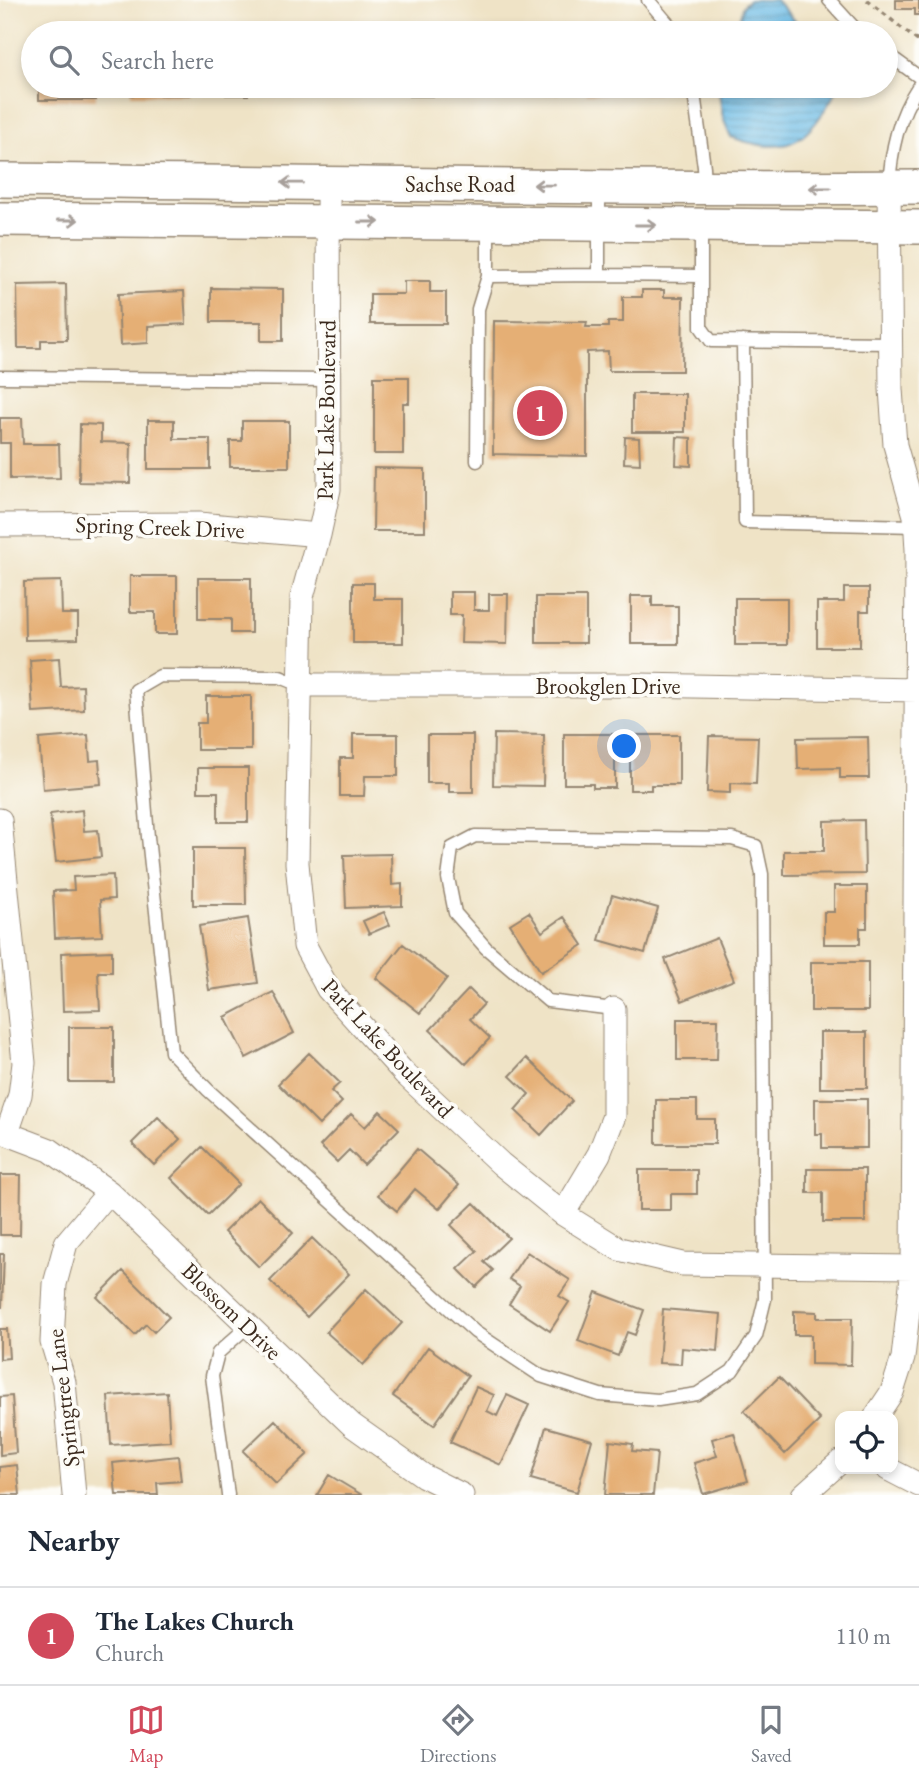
<!DOCTYPE html>
<style>
:root{--surface:#fff;--page:#f6f6f7;--text:#1f2937;--muted:#747a83;--line:#e0e1e3;--accent:#d1495b}
body{margin:0;font-family:"EB Garamond",serif;background:var(--page);color:var(--text)}
.controls{position:absolute;right:21px;bottom:21px;display:grid;overflow:hidden;border-radius:14px;box-shadow:0 4px 10px #0003}
.controls button{width:63px;height:63px;display:grid;place-items:center;padding:0;border:0;border-bottom:2px solid var(--line);background:var(--surface);color:var(--text);font:35px sans-serif}
.you{position:absolute;left:625px;top:747px;width:24px;height:24px;margin:-18px;border:5px solid #fff;border-radius:50%;background:#1a73e8;box-shadow:0 0 0 10px #1a73e833}
.badge{display:grid;place-items:center;width:46px;height:46px;border-radius:50%;background:var(--accent);color:#fff;font-size:23px;font-weight:700}
.pin{position:absolute;translate:-50% -50%;border:4px solid #fff;box-shadow:0 2px 7px #0006}
.list{margin:0;padding:0;list-style:none}
h2{display:flex;justify-content:space-between;align-items:center;height:91px;margin:0;padding:0 28px;font-size:30px}
h2 small{font-size:23px;font-weight:400;color:var(--muted)}
.list li{display:grid;grid-template-columns:46px 1fr auto;gap:21px;align-items:center;box-sizing:border-box;height:98px;padding:0 28px;border-top:2px solid var(--line)}
.list b{display:block;font-size:26px;white-space:nowrap}
.list p{margin:0;font-size:23px;white-space:nowrap;color:var(--muted)}
.list em{font-size:23px;font-style:normal;color:var(--muted)}
.icon{flex:none;width:38px;height:38px;fill:none;stroke:currentColor;stroke-width:2;stroke-linecap:round;stroke-linejoin:round}
.map{position:relative;flex:none;width:919px;height:1495px;overflow:hidden}
.search{position:absolute;background:var(--surface);box-shadow:0 4px 10px #0003;left:21px;right:21px;top:21px;height:77px;display:flex;align-items:center;gap:18px;box-sizing:border-box;padding:0 24px;border-radius:38px;color:var(--muted);font-size:26px}
.sheet{height:189px;background:var(--surface)}
nav{display:flex;justify-content:space-around;align-items:center;box-sizing:border-box;height:98px;border-top:2px solid var(--line);background:var(--surface);font-size:19px;color:var(--muted)}
nav a{display:grid;justify-items:center;gap:4px}
nav .on{color:var(--accent)}
.map>svg:first-child{display:block}
.water{fill:url(#water-rules);stroke:#527282;stroke-width:2}
.building{fill:#e5af75}
.lines{fill:none;stroke-linecap:round;stroke-linejoin:round}
.service-casing{stroke:#958672;stroke-width:15}
.minor-casing{stroke:#958672;stroke-width:25}
.secondary-casing{stroke:#958672;stroke-width:36}
.path{stroke:#958672;stroke-width:3.5;stroke-dasharray:5 5;stroke-linecap:butt}
.service{stroke:#fff;stroke-width:12}
.minor{stroke:#fff;stroke-width:23}
.secondary{stroke:#fff;stroke-width:33}
.oneway{stroke:#a79f9a}
.labels{text-anchor:middle;dominant-baseline:central;stroke-width:7;stroke-linejoin:round;paint-order:stroke}
.street-label{font-size:23px;fill:#3b2a1e;stroke:#fdfcf7}
</style>
<div class="map">
<svg width="919" height="1495" viewBox="0 0 919 1495">
<defs>
<pattern id="water-rules" width="6" height="5" patternUnits="userSpaceOnUse" patternTransform="scale(1.75)"><rect width="6" height="5" fill="#6abbe6"/><path d="M0 2.5h6" fill="none" stroke="#5898ba"/></pattern>
</defs>
<rect width="100%" height="100%" fill="#fdfcf7"/>
<filter id="ink" filterUnits="userSpaceOnUse"><feTurbulence type="fractalNoise" baseFrequency=".0143" numOctaves="2"/><feDisplacementMap in="SourceGraphic" scale="14" xChannelSelector="R" yChannelSelector="G"/><feConvolveMatrix kernelMatrix="1 2 1 2 8 2 1 2 1" color-interpolation-filters="sRGB"/></filter>
<filter id="wash" filterUnits="userSpaceOnUse"><feTurbulence type="fractalNoise" baseFrequency=".00686" numOctaves="4" result="noise"/><feDisplacementMap in="SourceGraphic" scale="28" xChannelSelector="R" yChannelSelector="G"/><feGaussianBlur stdDeviation="1.57" result="paint"/><feColorMatrix in="noise" values="0 0 0 0 0 0 0 0 0 0 0 0 0 0 0 0 0 1.4 0 .05"/><feComposite in="paint" operator="in"/></filter>
<g filter="url(#wash)">
<rect width="100%" height="100%" fill="#efe3c6"/>
<path class="water" d="M751,0h25l30,33h-74c2,-5 6,-10 8,-16 3,-9 0,-13 11,-17z
M718,86h119l1,2c-30,52 -45,71 -107,49l-8,-19z"/>
<g id="blocks">
<path class="building" d="M896,0h23v15h-4v-6h-19z
M39,86h57v14h-57z
M131,86h59v9h-59z
M226,86h22v9h-22z
M322,86h48v8h-48z
M409,86h57v10h-57z
M503,86h56v8l-56,1z
M586,86h72v8h-72z
M404,281h26v11h16v32h-76v-30h34z
M66,284l1,56h-26v8h-23l-1,-63z
M211,288l72,1v52h-22v-19h-50z
M642,290h22v7h19l-1,74h-73l-1,-20 -21,1v104l-94,-2 1,-133 93,1 -1,5h22v-5h15v-25h19z
M184,291l2,33 -38,2v17l-28,2 -2,-51z
M374,377h35v26h-6v51h-29z
M632,394h53v38h-53z
M0,418h22l1,26h36l1,34 -50,1v-36h-10z
M148,420h26v19h36v30h-62z
M242,421h47v46h-59v-26h12z
M80,424l21,1v17l30,1 -1,40 -51,-1z
M625,437l14,1 1,26 -16,-1z
M677,437l14,1v28l-15,-1z
M374,468l51,1v62h-52z
M130,576h47v58h-22v-22h-25z
M198,578h53v55h-20v-14h-33z
M61,581l1,33h16v25l-53,1 -1,-58z
M353,583h21v16h29v44h-50z
M844,588h25v23h-9v36h-43v-45h27z
M450,592h24v18h15v-16h19l-1,50 -46,-1 1,-28h-12z
M631,596h21v10h26v38h-47z
M536,597h50v46h-50z
M735,598h52v47h-52z
M59,658l2,29 22,-1 1,24 -51,3 -3,-53z
M206,696h45v54h-54v-27h9z
M353,734h45v42h-33l-1,20h-24v-38h13z
M494,734l50,1 -1,51 -50,-1z
M564,734h51v54h-22v-4h-29z
M88,735l2,26 9,-1 2,24 -58,5 -4,-50z
M427,735h46v57h-24v-9h-22z
M630,735h49v50h-28v5h-21z
M709,736l49,1 -2,47 -26,-1v10l-23,-1z
M868,737l1,41h-29v-10l-42,1 -1,-31z
M198,768h50v54h-30v-30h-20z
M82,810l2,21 14,-1 3,27 -45,5 -6,-48z
M864,820l1,54 -81,1v-24h40v-30z
M193,848h52l1,57h-53z
M391,854l1,31 10,-1v22l-56,2 -2,-53z
M113,875l1,24 -14,1 2,36 -47,2 -2,-47 21,-1 -1,-13z
M834,886h33v42h-7v16h-36v-32h10z
M612,895l46,13 -13,45 -46,-13z
M384,912l6,13 -21,9 -6,-13z
M529,912l13,20 22,-15 19,28 -42,27 -31,-48z
M248,918l10,65 -49,7 -10,-64z
M717,938l17,42 -52,21 -17,-42z
M403,944l44,34 -27,35 -44,-35z
M112,951v21h-14l2,38 -37,1 -2,-58z
M811,962h57v49h-57z
M469,989l15,15 -14,15 20,19 -24,26 -36,-34z
M273,992l21,41 -48,25 -21,-41z
M677,1019h41l-1,41h-40z
M69,1027h45v55h-45z
M820,1032h47v56h-47z
M309,1053l31,30 -9,8 11,11 -23,23 -41,-41z
M527,1058l45,43 -31,34 -26,-25 14,-16 -19,-18z
M815,1099h52v49h-45v-14h-7z
M656,1100h41v19h18v25h-59z
M380,1111l19,18 -35,36 -15,-15 -12,12 -17,-16 31,-32 14,13z
M158,1117l22,22 -26,26 -22,-22z
M202,1147l37,37 -31,31 -37,-37z
M417,1149l42,36 -20,24 -24,-20 -18,22 -19,-16z
M807,1169h58v53h-42v-29h-16z
M639,1170h58v24h-26v16h-32z
M0,1175h21l-1,60h-20z
M258,1198l35,35 -34,34 -35,-35z
M474,1203l35,35 -25,24 9,8 -17,17 -18,-18 19,-18 -26,-26z
M312,1238l37,36 -42,43 -37,-36z
M527,1252l43,28 -11,16 10,6 -19,29 -41,-27 11,-18 -11,-7z
M0,1254h4l-2,53h-2z
M123,1271l46,46 -15,15 -8,-8 -11,11 -38,-38z
M366,1289l36,34 -39,42 -37,-33z
M596,1292l48,18 -9,25 -8,-3 -9,24 -40,-15z
M663,1309l58,5 -3,37 -36,-3 -1,16 -22,-1z
M794,1311l23,1v6h35l-1,47 -40,-1v-29h-17z
M0,1329h7l2,29 -9,1z
M428,1347l40,29 -34,49 -41,-29z
M779,1377l41,43 -35,34 -41,-43z
M476,1387l18,8 -7,16 10,5 10,-21 22,10 -28,60 -51,-23z
M167,1392l3,49 -59,4 -3,-49z
M12,1396l4,57 -16,2v-58z
M275,1420l33,34 -32,30 -33,-33z
M546,1427l46,13 -15,52 -46,-13z
M734,1433l14,48 -45,13 -9,-31 23,-7 -5,-17z
M610,1441l23,3 -1,7 25,2 -4,42h-48z
M178,1456l3,25 -24,2 1,12h-42l-3,-32z
M17,1465l3,30h-20v-28z
M329,1475l33,20h-45z"/>
</g>
</g>
<g filter="url(#ink)">
<use href="#blocks" fill-opacity="0" stroke="#958672" stroke-width="2"/>
<g class="lines">
<g class="service-casing">
<path id="service" d="M648,0l28,33
M829,0l30,33
M886,53l33,24
M693,86l11,81 1,19
M889,187c2,-38 9,-70 30,-102
M701,225v102l10,14 180,2
M599,275l102,1
M488,276l111,-1v-88
M743,341l2,181 171,4
M0,377l329,3
M477,461l1,-152 10,-33v-52
M300,685l-20,-8 -120,-1 -24,14 12,147 23,215 37,38 267,242 66,44 59,19 58,5 39,-6 35,-23 24,-35 9,-37 -3,-425 -6,-28 -24,-7 -257,-3 -23,12 -4,30 7,35 31,35 62,53 66,8
M228,1495l-16,-119 6,-23 30,-27"/>
</g>
<g class="minor-casing">
<path id="minor" d="M328,184l1,305 -10,46 -17,62 -5,266 8,83 23,43 77,85 96,90 62,50 56,35 64,15 230,3
M0,525l199,-1 120,11
M300,685h340l277,5
M0,820l24,243 -4,32 -13,38
M0,1131l50,19 59,42 243,233 72,51 38,19
M563,1214l36,-60 15,-38v-107
M876,1416l16,-24 11,-34 10,-91 4,-717 -2,-34 -20,-71 -4,-56 -2,-202
M888,1469l31,16
M74,1495l-10,-113 -12,-40 3,-58 11,-41 43,-51
M803,1495l37,-33"/>
</g>
<g class="secondary-casing">
<path id="secondary" d="M0,180c306,2 613,10 919,7
M0,219l919,8"/>
</g>
<path class="path" d="M867,0l52,42"/>
<use href="#service" class="service"/>
<use href="#minor" class="minor"/>
<use href="#secondary" class="secondary"/>
</g>
<defs><path id="oneway-shaft" d="M-6 0H5M1.5-3L5.5 0L1.5 3" fill="none" stroke-width="1.6" stroke-linecap="round" stroke-linejoin="round" transform="scale(1.75)"/></defs>
<g class="oneway">
<use href="#oneway-shaft" transform="translate(292 183) rotate(-179)"/>
<use href="#oneway-shaft" transform="translate(544 185) rotate(-179)"/>
<use href="#oneway-shaft" transform="translate(820 188) rotate(180)"/>
<use href="#oneway-shaft" transform="translate(68 220)"/>
<use href="#oneway-shaft" transform="translate(369 222)"/>
<use href="#oneway-shaft" transform="translate(646 225)"/>
</g>
</g>
<g class="labels">
<g class="street-label">
<text x="460" y="184">Sachse Road</text>
<text transform="translate(326 410) rotate(-89)">Park Lake Boulevard</text>
<text transform="translate(160 527) rotate(2)">Spring Creek Drive</text>
<text x="608" y="686">Brookglen Drive</text>
<text transform="translate(388 1048) rotate(47)">Park Lake Boulevard</text>
<text transform="translate(232 1311) rotate(44)">Blossom Drive</text>
<text transform="translate(63 1398) rotate(-97)">Springtree Lane</text>
</g>
</g>
</svg>
<div class="controls">
<button><svg class="icon" aria-label="locate" viewBox="0 0 24 24"><circle cx="12" cy="12" r="6"/><path d="M12 2v4M12 18v4M2 12h4M18 12h4"/></svg></button>
</div>
<div class="you"></div>
<div class="pin badge" style="left:540px;top:413px">1</div>
<div class="search"><svg class="icon" aria-label="search" viewBox="0 0 24 24"><circle cx="10" cy="10" r="6"/><path d="M15 15l6 6"/></svg>Search here</div>
</div>
<section class="sheet">
<h2>Nearby<small></small></h2>
<ul class="list">
<li><span class="badge">1</span><div><b>The Lakes Church</b><p>Church</p></div><em>110 m</em></li>
</ul>
</section>
<nav>
<a class="on"><svg class="icon" aria-label="map" viewBox="0 0 24 24"><path d="M3 6l6-2 6 2 6-2v14l-6 2-6-2-6 2zM9 4v14M15 6v14"/></svg>Map</a>
<a><svg class="icon" aria-label="directions" viewBox="0 0 24 24"><path d="M12 3l9 9-9 9-9-9zM9 14v-3h6M13 9l2 2-2 2"/></svg>Directions</a>
<a><svg class="icon" aria-label="saved" viewBox="0 0 24 24"><path d="M7 4h10v16l-5-4-5 4z"/></svg>Saved</a>
</nav>
